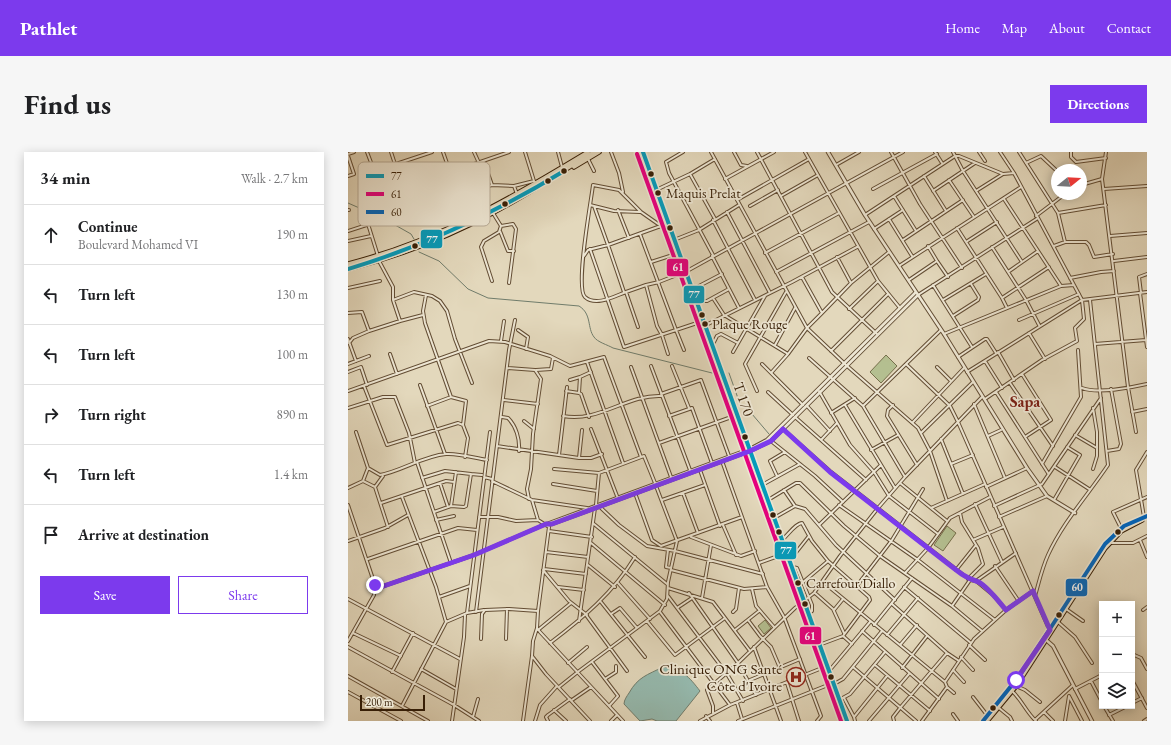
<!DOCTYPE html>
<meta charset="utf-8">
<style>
:root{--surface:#fff;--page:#f6f6f6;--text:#202124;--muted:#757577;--line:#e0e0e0;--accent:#7c3aed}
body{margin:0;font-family:"EB Garamond",serif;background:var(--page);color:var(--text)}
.controls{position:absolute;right:12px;bottom:12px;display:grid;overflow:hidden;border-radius:0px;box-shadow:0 2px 10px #0003}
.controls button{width:36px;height:36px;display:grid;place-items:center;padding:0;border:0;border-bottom:1px solid var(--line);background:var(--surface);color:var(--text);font:20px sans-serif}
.compass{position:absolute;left:703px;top:12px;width:36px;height:36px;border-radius:50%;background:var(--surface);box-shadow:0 2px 10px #0003;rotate:72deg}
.scale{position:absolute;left:12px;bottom:10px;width:65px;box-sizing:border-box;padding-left:4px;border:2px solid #381f06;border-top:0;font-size:11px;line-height:14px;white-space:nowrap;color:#381f06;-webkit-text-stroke:3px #ede6d3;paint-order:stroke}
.stop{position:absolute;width:12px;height:12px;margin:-9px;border:3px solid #7c3aed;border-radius:50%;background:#fff}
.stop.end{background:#7c3aed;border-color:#fff;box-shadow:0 1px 4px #0008}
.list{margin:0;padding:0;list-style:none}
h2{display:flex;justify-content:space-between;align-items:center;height:52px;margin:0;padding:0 16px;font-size:17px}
h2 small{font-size:13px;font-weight:400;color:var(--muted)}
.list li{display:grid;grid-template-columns:26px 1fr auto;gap:12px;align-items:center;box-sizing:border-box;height:60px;padding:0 16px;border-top:1px solid var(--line)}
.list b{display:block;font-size:15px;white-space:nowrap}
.list p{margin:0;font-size:13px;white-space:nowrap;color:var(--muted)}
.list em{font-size:13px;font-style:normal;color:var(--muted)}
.actions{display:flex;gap:8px;padding:12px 16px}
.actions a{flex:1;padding:9px 0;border:1px solid var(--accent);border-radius:0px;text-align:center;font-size:14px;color:var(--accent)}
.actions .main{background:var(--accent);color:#fff}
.icon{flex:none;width:22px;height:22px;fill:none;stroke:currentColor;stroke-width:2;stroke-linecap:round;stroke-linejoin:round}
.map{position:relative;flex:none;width:799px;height:569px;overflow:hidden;border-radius:0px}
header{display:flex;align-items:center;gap:24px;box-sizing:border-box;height:56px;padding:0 20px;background:var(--accent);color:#fff}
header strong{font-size:19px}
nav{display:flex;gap:22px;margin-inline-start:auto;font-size:14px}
.intro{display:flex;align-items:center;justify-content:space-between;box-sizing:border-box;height:96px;padding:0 24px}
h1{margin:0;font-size:28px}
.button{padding:10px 18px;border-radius:0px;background:var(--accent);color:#fff;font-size:14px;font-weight:700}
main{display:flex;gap:24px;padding:0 24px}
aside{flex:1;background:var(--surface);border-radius:0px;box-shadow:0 2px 10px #0003}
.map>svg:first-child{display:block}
.green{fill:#b4bf90;stroke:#766f4b}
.water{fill:#95baaf;stroke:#707c6b}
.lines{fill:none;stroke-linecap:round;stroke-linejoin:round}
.stream{stroke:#707c6b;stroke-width:1}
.minor-casing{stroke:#634d34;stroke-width:4}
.tertiary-casing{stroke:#634d34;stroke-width:4.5}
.secondary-casing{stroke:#381f06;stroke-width:5}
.primary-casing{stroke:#381f06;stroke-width:5.5}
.minor{stroke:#ede6d3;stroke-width:2}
.tertiary{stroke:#ede6d3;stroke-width:2.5}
.secondary{stroke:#ede6d3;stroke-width:3}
.primary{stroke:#e3d8bc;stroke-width:3.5}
.bus-1-casing{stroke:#ede6d3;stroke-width:7}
.bus-2-casing{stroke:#ede6d3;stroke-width:7}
.bus-3-casing{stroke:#ede6d3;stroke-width:7}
.bus-1{stroke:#069bba;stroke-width:4}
.bus-2{stroke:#e5007d;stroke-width:4}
.bus-3{stroke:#0065bd;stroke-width:4}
.route{stroke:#7c3aed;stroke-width:5}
.bus-dot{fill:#381f06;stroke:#ede6d3;stroke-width:1.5}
.labels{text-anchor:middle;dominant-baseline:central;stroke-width:3.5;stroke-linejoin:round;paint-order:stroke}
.bus-label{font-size:14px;fill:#381f06;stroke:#ede6d3;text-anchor:start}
.street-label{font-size:15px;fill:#381f06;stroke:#ede6d3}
.poi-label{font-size:15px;fill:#381f06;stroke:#ede6d3;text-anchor:end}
.neighbourhood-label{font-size:16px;font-weight:bold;fill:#7a1f14;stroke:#ede6d3}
.key{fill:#ede6d3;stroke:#b7aa96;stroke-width:1}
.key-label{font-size:11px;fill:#381f06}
.line-badge{stroke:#ede6d3;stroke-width:1.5}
.badge-label{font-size:11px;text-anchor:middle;font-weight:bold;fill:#fff}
</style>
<header>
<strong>Pathlet</strong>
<nav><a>Home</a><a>Map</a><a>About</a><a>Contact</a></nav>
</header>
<div class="intro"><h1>Find us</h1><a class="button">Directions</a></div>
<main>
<aside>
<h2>34 min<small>Walk · 2.7 km</small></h2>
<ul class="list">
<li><svg class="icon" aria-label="ahead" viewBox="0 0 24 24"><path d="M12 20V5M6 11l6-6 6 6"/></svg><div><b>Continue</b><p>Boulevard Mohamed VI</p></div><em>190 m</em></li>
<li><svg class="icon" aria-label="left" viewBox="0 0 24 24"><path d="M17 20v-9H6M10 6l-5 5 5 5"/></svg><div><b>Turn left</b></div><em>130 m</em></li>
<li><svg class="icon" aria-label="left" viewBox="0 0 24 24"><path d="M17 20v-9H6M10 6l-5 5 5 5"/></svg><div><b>Turn left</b></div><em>100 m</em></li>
<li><svg class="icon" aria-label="right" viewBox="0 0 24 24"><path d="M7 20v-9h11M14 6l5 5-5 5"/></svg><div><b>Turn right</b></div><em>890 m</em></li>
<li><svg class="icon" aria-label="left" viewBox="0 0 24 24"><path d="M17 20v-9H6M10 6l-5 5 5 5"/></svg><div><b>Turn left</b></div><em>1.4 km</em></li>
<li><svg class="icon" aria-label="arrive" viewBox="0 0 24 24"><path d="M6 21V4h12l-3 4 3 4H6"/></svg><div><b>Arrive at destination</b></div></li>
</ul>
<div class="actions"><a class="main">Save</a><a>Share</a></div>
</aside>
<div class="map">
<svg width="799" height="569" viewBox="0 0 799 569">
<rect width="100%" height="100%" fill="#e3d8bc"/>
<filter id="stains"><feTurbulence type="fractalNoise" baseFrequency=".005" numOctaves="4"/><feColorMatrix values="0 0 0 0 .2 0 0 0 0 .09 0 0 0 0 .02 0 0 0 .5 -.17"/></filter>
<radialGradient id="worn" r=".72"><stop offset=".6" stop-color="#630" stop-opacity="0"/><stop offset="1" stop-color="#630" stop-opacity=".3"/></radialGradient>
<path class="green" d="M538,203l11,11 -16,17 -11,-11z
M599,374l9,7 -13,18 -9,-6z
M417,468l6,8 -7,6 -6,-8z"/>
<path class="water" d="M315,515c18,0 27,11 37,24l-24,30h-19l-5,-2 -12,2 -16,-17c0,-4 3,-8 5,-11 9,-16 18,-18 34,-26z"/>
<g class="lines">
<path class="stream" d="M0,51l34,15
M40,69l23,13 3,5
M71,100l20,9 29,28 20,9 91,8c13,8 8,22 15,31 3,5 14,8 19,11l107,27
M381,221l11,31 6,3 23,27"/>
<g class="minor-casing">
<path id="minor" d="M19,0l13,34 13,5
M43,0l19,58
M95,0l24,68
M126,0l5,11
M177,0l9,29
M210,0l4,15
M263,0l8,21 4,19
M335,0l-17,10 3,11 44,82
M363,0l96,176 39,37 72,63 12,23 17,50
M386,0l7,13 6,1
M409,0l75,140 45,42
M457,0l73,129 22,27
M543,0l29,52 42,64
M587,0l7,11
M605,0l10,19 59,91
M631,0l6,9
M652,0l14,21 68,127 65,-8
M671,0l39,61 7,29
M723,0v5l5,5 30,-4
M758,0l-4,27 26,208 8,45
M0,2l6,-2
M0,4l6,18 -6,2
M240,7l6,12
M136,10l8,23
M678,11l15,-7 16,15
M48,12l36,-12
M488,13l23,-13
M342,22l25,45
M576,24l22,35
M377,27l49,-27
M601,28l25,37
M733,33l21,-6
M166,34l3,8
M525,37l64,-35
M756,37l43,-3
M308,38l34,-16 25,-15
M585,39l42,-28
M628,39l27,-17
M36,43l125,-43
M433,44l37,-21
M546,44l22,35
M656,47l57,87
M389,48l72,-41
M242,53l24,6 26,1
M246,54l14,39 50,-18 11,-2
M402,54l28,-16
M0,58h1
M270,58l11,28
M379,60l43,81
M145,61l8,13 12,-2 3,5 -7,54
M710,61l48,-8
M517,63l90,-59h4l44,18 11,-1
M688,64l29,-22
M541,67l23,37
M365,68l42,80
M20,72l10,32
M609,76l45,70 47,-31
M526,77l29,-19
M0,79l133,-43 11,-3 22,1 20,-5 2,2
M152,79l8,20h6
M292,82l36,96 27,-9
M762,84l37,-3
M326,88l25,-10 40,-25
M555,88l60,-40
M0,89l23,-5
M618,90l31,-20
M580,94l9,15
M706,94l11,-4h21l3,3 5,12 19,-3
M644,95l34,53 13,25
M242,97l34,98 52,-17 8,20
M417,101l74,-40
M325,103l39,106
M236,104l4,-6 20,-5 16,47
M364,104l27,52
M489,105l14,26
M31,109l14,26v13
M766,109l33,-4
M303,110l28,-9
M551,114l122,-79
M428,120l93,-50
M660,120l30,-21
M454,125l20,36
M722,126l31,-6 13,-1
M561,128l28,-19 11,16
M144,129l-11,-34 3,-6 15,-9 2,-6
M298,133l13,-3 28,-11 216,-119
M585,133l39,62
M351,134l23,-12
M0,136l32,-7
M278,140c-11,4 -30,15 -41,5 -10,-9 6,-95 8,-112l26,5 22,22 20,14
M792,141l7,54
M793,141l-2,-16 8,-3
M78,143l-3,16 2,12 26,74 15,4 -3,24
M570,143l120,-77
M365,146l11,17 64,39
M654,146l5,10
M595,148l43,-26
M350,149h9l22,-12
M501,157l29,-28
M0,161l14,-1 7,19 -16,7 -4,5
M75,163l-23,6 -7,-21 21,-8 18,4 8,5 7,10 8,28 17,44
M605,164l25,-16 1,-3 -8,-13
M671,168l60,-26
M358,173l86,-43 65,-35
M290,175l-12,-35 20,-7 11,41 5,9
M170,178l10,7 -2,12
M21,179l31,-10
M681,181l16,26
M596,182l117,-48 13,-1
M314,183l6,19
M0,187l8,22
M153,189l3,-20
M365,192l4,-8 4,-2 17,9
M747,192l51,-4
M427,193l20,-37
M483,199l57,-57
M385,200l32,-56
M650,200l16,28
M42,202l7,20
M610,205l27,-18h2l9,14
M461,206l54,48 42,71
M637,209l17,27
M239,210l36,101
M0,212l21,-8
M414,212l41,41
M558,212l35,-34
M303,214l39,104
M324,214l17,42
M283,215l40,110
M589,215l14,14
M159,216l28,2 6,9 -8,55 -2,35 -4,20 2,10
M188,218l15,-1 2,-11
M0,220l13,-5 6,18
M619,220l115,-72 2,19 -9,9 2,13 -35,19 -57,39
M423,221l17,-19 19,-26 15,-15 29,-30 38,-31
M674,222l29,46 -26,17
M222,228l10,-3
M662,231l43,63
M72,233l25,69
M16,234l23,59 71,-22 5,2 5,13 -3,19
M734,236c15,6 48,0 65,-4
M0,239l141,-50 16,1 45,14 20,10 34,-9 37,100
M218,239l13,2 1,-16 11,-5
M409,239l-12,-27 41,-72
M471,239l31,54 24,27 15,24 49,38
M420,240l25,23
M648,240l52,81
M231,241l2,1 8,23
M313,242l40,-14 28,76
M156,248l34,4
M626,252l31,74
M497,253l50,83
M545,253l-5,5 -1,6 30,49
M79,254l24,-9
M459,254l23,25
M515,254l43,-42 44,42 8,16 91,207
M0,256l35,-11h12l14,36 6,30
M784,260l15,-3
M483,261l24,-15
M215,264c36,7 64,-22 99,-20
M321,264l23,-8 20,55
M154,265l6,1c8,8 12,21 11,33
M447,265l71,63
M176,269l10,8
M565,270l51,-54
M243,277l26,67
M435,277l47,42 140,109 6,1 40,-28
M8,280l12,36 12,7c22,-4 43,-19 66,-21 13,-1 28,4 41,6
M573,281l52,-51
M727,283l22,13v-16l-4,-24
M640,284l13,-6
M593,287l22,55
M473,288l16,-17
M423,289l44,35 28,26
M311,291l78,-28
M149,294l82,12h12l11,-4
M523,298l27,-15
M759,299l12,-2 2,-5 -10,-55
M211,303l8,-68
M231,306l3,-28
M374,309l45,126 17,30 37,99 -4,5
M69,310l34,101
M603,312l22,-9
M694,312l39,-67 -3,-47
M707,315l34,22
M206,317l45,4 45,-17 11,27
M745,317l4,-13v-8
M352,318l20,56
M123,322l11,1
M429,324l-7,-15 15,-9
M136,325l8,2
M74,326l23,-7 26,3 -5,32 -2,1 -13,-1
M15,329l12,6 13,40
M144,329l40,19 55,8
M92,331l8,24
M552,331l47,38
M205,332l44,7
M414,333l38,-21
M27,335l8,-11
M638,335l41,-19
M0,336l15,-7 5,-13
M436,338l11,16
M287,341l17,47 9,6 81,-29
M335,341l15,40
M418,344l-4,4 10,22
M54,345l34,90 10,35
M184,348l6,20
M314,348l43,-15
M420,348l28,-17h4l44,43 36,30 72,50 30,25
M706,348l26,-45 -13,-8
M33,351l65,-22 8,1
M627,352l27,58
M0,353l27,80 -1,10 -26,46
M248,353l3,-32
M491,353l79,55 77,60
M646,354l48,-22 59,-86
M252,355l19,18 28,21 28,5 88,23
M583,356l54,-24
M86,360l17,-6 5,-34
M612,361l2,9 16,26 5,16 -15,15
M131,365h19l18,4 22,-1 11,7 -11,84
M651,365l48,-21
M796,365l-8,-47 11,-18
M426,366l21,-12 10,3 31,36 59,55
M88,368l18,-4
M427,368l-3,3 5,15
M246,372l73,60
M375,373l13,30
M471,373l62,-60
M773,376l-8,-16 34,-15
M201,379l43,6
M432,384l-3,2 4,17
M343,385l50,19 14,-5
M434,388c6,-5 14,-17 20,-17l10,18 16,20 41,36 1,3 -27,36
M625,388l30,-13
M792,388l7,17
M0,389l37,-13 23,-13
M243,391l74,62
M762,391h23l14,-7
M320,398l-2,17 5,1
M198,400l42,5
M440,406l6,-3 15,-19
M20,407l90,-31 19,2
M411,411l22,-8 18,48
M240,413l27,22
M647,414l23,34
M444,415l5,1 15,37v6l-3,2
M196,417l42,5
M195,418l26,31 18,14
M323,418l73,19 23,-2
M608,418l20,-25
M557,421l23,-25 22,-30 40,-21
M628,429l17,14 13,15
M475,430l122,100
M270,431l32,36
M454,431l26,-22
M210,435l26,3
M508,435l36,-47 31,-51
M556,435l67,56
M320,436l45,14 37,49
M27,437l99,-34 72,-31
M404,437l4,17 18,21
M341,441l49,70 18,32
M467,441l18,16 11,24
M320,444l59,78 16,27
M687,444c4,-14 7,-28 13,-41 15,-33 40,-60 60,-90l-18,-165
M91,445l31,-11
M354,446l9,-53
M0,447l112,60
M253,450l44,55
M544,452l55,49 12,8
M604,454l18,-26
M329,456l15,-10
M718,457l17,12
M486,458l9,-11
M795,458l4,-3
M128,460l33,-262 6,-30
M312,460l70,93
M385,460l3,-3 3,-21
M119,461l23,-181
M263,462l9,-6 17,20
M238,463l41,56
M400,468l12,16 11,11 9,21
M231,469l16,-113
M299,469l28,34 50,-37
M710,470l17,15 17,26
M526,473l38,-47
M189,476l-4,13 -1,15 14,18 44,47
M190,478l33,-27
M387,478l24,-19
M514,479l77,68
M5,481l48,23
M539,483l31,-37
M133,487l1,-25 3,-4 24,-1 29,2 -1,17 3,4 69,74 9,-10 -26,-34
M158,487l1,-30
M202,491c33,-25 63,-50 85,-86
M471,493l24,-9 9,8
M552,493l17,-20
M621,493l16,15
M0,495l106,58 25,16
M406,495l27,74
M784,502l9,4 6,11
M613,505l12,13
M220,511l19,-16
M527,513l55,46
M505,515l63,54
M554,516l25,-32
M73,517l35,20
M605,518l11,12
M481,519l41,-49
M44,520l21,-39
M0,524l80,45
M257,527l11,-7v-6
M402,528l50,-21
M784,528l15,28
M743,529l11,21
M439,531l12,38
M486,532l9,-5 39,-48
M668,534l9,4 15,12
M211,535l20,-16 81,-60 7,-12 1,-17 9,-41 -21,-55
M599,535l7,6
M727,537l27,-14
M488,538l-2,4 6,27
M664,539c10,9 14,21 24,30
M0,540l53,29
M625,545l14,18
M496,546l10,19 33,-41
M224,548l19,-13
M491,548l11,-6 35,-42
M389,551l5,16
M784,551l10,-5
M54,554l44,-84 21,-9 17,-3
M261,554l14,15
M756,554l9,15
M651,556l11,9 2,4
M206,558l12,11
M696,560l9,9
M365,561v-7l-6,-16 31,-27 57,-55 19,-15 26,-37 38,-48 27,-31 77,-80
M605,562l5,7
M761,563l18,-9
M358,564l4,5
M125,565l5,-18
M506,565l1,4
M687,568l38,-35
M104,569l12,-84 1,-22
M175,569l9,-65
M187,569l5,-16 17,-19
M200,569l-2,-4 2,-2 22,-16
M263,569l6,-6
M352,569l30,-16 97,-39
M390,569l95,-38
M521,569l40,-47
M546,569l-1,-4 7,-9 47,-55
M574,569l25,-34 -2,-5 29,-43 32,-29 27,-19
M717,569l4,-25 13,25
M796,569l3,-2"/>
</g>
<g class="tertiary-casing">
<path id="tertiary" d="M480,0l37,63 79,119 83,134 20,28 28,17
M198,372h6l198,-73 21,-10 147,-146
M199,372l203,-75 17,-9 149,-148
M697,487l8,7 39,75"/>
</g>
<g class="secondary-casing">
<path id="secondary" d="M295,0l204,569"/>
</g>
<g class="primary-casing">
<path id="primary" d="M226,15l25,-15
M0,112c90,-23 161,-64 240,-112
M0,117c50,-13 98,-31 144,-56 35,-18 68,-41 102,-61
M635,569l37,-46 85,-131 19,-18 23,-10
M639,569l29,-35 89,-138 16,-17 21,-11"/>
</g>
<use href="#minor" class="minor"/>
<use href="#tertiary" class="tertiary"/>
<use href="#secondary" class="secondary"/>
<use href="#primary" class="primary"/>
<g class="bus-1-casing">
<path id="bus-1" d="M295,0l204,569
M0,117c77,-23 147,-56 216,-98"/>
</g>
<g class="bus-2-casing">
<path id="bus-2" d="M289,2l204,567"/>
</g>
<g class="bus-3-casing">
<path id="bus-3" d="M635,569l37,-46 85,-131 19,-18 23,-10"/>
</g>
<use href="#bus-1" class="bus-1"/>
<use href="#bus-2" class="bus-2"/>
<use href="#bus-3" class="bus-3"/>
</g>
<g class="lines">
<path class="route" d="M27,433v4l99,-34 72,-31h6l198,-73 21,-10 12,-12 47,43 121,94c9,7 15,12 25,15 9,2 24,22 30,29l27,-19 17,39 -34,50"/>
</g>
<defs>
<g id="hospital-ring" transform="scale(1)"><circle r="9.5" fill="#ede6d3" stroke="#8f2418" stroke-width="1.5"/><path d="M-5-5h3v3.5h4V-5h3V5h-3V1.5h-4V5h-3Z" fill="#8f2418"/></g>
</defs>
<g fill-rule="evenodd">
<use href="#hospital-ring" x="448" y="525"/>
</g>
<g class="bus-dot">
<circle cx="216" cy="19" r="3.5"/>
<circle cx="303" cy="22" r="3.5"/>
<circle cx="200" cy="29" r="3.5"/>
<circle cx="310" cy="41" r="3.5"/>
<circle cx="157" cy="52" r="3.5"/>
<circle cx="322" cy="76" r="3.5"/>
<circle cx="67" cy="94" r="3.5"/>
<circle cx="354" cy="163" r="3.5"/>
<circle cx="357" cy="172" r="3.5"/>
<circle cx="397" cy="285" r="3.5"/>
<circle cx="425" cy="363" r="3.5"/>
<circle cx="431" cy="380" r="3.5"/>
<circle cx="770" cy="380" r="3.5"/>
<circle cx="450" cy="431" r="3.5"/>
<circle cx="457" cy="452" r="3.5"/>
<circle cx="711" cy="463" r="3.5"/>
<circle cx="483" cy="525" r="3.5"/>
<circle cx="645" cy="556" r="3.5"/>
</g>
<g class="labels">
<g class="bus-label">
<text x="318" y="41">Maquis Prelat</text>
<text x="364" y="172">Plaque Rouge</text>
<text x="458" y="431">Carrefour Diallo</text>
</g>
<g class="street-label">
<text transform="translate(396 247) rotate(70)">T 170</text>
</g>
<g class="poi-label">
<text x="434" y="516">Clinique ONG Santé<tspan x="434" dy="17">Côte d'Ivoire</tspan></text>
</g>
<g class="neighbourhood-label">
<text x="677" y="249">Sapa</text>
</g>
</g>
<rect x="10" y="10" width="132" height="64" rx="6" class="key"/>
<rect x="18" y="22" width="18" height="4" fill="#069bba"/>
<rect x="18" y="40" width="18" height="4" fill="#e5007d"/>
<rect x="18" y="58" width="18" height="4" fill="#0065bd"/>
<g class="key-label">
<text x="43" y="28">77</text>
<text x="43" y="46">61</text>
<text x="43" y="64">60</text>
</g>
<g class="line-badge">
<rect x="72" y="77" width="23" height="20" rx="4" fill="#069bba"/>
<rect x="318" y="106" width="23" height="19" rx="4" fill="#e5007d"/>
<rect x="335" y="133" width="22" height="19" rx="4" fill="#069bba"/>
<rect x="426" y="389" width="23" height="19" rx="4" fill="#069bba"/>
<rect x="717" y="426" width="23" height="19" rx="4" fill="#0065bd"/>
<rect x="451" y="474" width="23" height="19" rx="4" fill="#e5007d"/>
</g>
<g class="badge-label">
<text x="84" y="91">77</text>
<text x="330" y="119">61</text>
<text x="346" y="146">77</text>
<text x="438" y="402">77</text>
<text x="729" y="439">60</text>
<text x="462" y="488">61</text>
</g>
<rect width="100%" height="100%" filter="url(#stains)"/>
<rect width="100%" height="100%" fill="url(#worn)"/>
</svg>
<div class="controls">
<button>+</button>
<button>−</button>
<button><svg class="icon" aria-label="layers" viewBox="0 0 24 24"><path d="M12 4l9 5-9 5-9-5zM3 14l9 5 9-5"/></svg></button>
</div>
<svg class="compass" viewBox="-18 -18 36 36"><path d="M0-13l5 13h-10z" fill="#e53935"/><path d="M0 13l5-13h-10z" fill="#757577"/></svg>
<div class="scale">200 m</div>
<div class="stop" style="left:668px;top:528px"></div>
<div class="stop end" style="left:27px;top:433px"></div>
</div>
</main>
